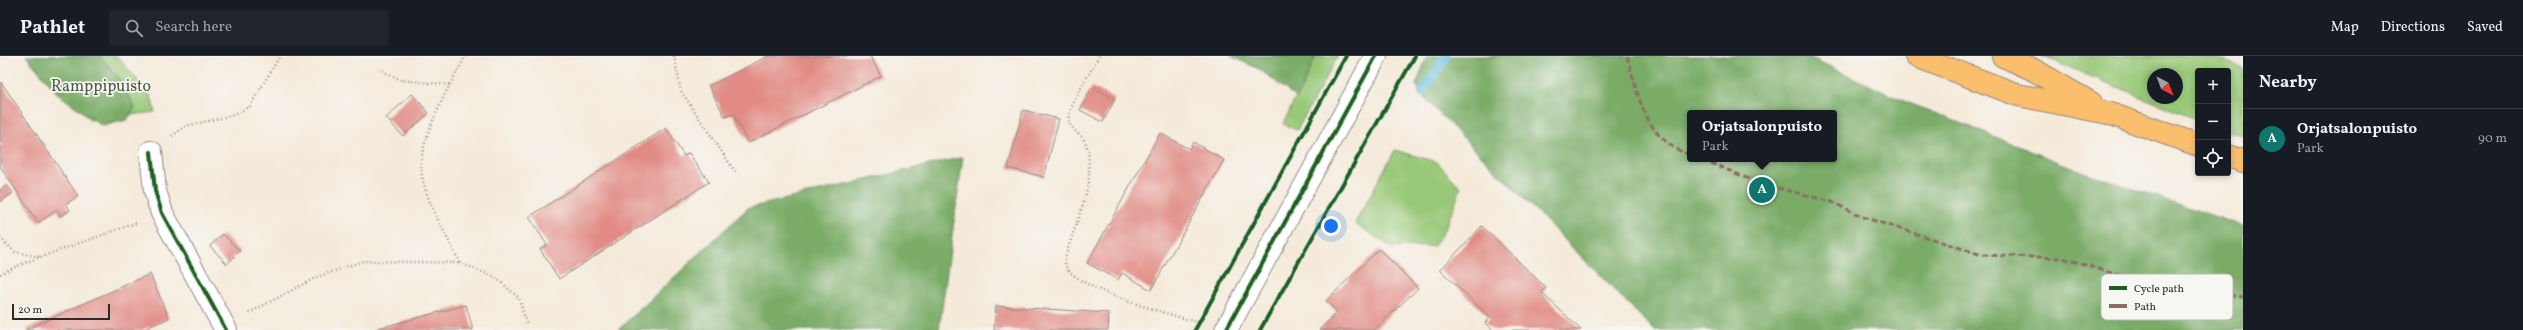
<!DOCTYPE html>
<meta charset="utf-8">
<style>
:root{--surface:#171b24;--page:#20242c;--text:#f1f3f6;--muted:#9ea1a6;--line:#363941;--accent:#0f766e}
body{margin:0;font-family:Vollkorn,serif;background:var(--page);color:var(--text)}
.controls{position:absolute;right:12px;top:12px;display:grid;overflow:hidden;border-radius:4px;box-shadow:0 2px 6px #0003}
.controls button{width:36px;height:36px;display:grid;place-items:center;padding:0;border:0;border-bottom:1px solid var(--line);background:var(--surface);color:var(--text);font:20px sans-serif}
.compass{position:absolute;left:2147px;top:12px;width:36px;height:36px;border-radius:50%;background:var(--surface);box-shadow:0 2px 6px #0003;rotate:138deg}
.scale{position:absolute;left:12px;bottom:10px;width:98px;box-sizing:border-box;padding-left:4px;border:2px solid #2b2b2b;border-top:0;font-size:11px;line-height:14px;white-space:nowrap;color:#2b2b2b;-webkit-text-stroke:3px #f6f6f2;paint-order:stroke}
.you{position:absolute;left:1331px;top:170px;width:14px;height:14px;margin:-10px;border:3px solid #fff;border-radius:50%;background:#1a73e8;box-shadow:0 0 0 6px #1a73e833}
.badge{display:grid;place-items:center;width:26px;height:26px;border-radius:50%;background:var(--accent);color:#fff;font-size:13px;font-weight:700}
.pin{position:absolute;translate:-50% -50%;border:2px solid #fff;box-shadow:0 1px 4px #0006}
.popup{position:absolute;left:1687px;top:54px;width:150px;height:52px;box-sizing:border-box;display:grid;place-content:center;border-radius:4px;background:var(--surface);filter:drop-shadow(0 1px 3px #0005);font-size:13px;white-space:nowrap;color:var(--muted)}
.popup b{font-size:15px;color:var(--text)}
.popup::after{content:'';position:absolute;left:50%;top:100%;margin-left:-8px;border:8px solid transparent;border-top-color:var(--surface)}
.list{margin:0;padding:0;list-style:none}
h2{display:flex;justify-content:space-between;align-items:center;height:52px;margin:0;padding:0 16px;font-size:17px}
h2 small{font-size:13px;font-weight:400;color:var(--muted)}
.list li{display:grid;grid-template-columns:26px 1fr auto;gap:12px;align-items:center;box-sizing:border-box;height:60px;padding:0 16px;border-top:1px solid var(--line)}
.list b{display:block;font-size:15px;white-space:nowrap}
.list p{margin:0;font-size:13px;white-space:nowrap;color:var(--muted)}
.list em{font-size:13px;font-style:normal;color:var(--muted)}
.icon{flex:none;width:22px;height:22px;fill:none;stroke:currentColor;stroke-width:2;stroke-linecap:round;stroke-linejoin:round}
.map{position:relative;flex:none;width:2243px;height:274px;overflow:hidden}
header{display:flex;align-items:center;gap:24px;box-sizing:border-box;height:56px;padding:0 20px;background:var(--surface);border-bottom:1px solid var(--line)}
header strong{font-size:19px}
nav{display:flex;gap:22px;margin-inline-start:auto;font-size:14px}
.search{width:280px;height:36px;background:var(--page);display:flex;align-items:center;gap:10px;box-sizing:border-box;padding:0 14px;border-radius:4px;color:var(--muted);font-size:15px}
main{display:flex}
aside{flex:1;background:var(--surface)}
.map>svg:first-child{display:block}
.green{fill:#98c877;stroke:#627a51;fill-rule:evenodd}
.forest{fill:#7aac68;stroke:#526c4a;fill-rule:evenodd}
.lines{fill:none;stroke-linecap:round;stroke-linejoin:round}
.stream{stroke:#57b8d5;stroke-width:10}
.building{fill:#e18b84}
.minor-casing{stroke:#908a82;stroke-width:24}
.major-casing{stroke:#908a82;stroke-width:24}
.path{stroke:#908a82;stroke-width:2.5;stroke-dasharray:1 3;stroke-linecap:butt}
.minor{stroke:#fff;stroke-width:22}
.major{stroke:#fabe6d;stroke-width:22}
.quiet{stroke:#8d6e63;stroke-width:3;stroke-dasharray:6 3;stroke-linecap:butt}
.cycleway-casing{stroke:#f6f6f2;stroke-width:6}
.cycleway{stroke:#1b5e20;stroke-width:4}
.labels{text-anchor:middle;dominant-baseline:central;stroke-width:3.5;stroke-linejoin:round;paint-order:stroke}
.park-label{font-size:16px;fill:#4c5a42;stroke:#f6f6f2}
.key{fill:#f6f6f2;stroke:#b9b9b6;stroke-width:1}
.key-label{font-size:11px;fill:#2b2b2b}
</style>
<header>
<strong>Pathlet</strong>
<div class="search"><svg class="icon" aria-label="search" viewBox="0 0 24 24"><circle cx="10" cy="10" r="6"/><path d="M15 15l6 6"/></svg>Search here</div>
<nav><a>Map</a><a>Directions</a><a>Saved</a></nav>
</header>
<main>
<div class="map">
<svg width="2243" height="274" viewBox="0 0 2243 274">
<rect width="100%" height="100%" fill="#f6f6f2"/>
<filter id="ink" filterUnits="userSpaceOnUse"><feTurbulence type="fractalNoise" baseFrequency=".025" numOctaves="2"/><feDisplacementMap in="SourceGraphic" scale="8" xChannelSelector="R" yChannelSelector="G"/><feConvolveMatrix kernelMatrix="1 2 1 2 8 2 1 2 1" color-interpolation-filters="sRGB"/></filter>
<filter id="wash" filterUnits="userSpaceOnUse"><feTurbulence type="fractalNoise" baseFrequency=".012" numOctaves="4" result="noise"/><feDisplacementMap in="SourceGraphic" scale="16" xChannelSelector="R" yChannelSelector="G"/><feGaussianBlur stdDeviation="0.9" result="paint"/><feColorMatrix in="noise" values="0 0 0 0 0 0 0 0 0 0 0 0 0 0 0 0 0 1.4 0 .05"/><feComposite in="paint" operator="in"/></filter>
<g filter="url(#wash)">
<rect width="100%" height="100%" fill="#f5eada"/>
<path class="green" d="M34,0h83l34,40 4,16 -66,8z
M1250,0h88l-41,74 -14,-6 19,-39z
M2041,0h170l32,12v69l-15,-6v-60h-30v49zM2153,18h24v24h-24z
M1395,94l42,12 24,26 -16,41 -11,17 -42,2 -37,-25z"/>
<path class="forest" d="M26,0h74l18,21 17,30 -8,13 -25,6 -44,-32z
M1230,0h86l-19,42 -38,-29z
M1427,0h380l92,43 185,73 159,54v104h-589l-229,-231 -9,-14zM1690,57h144v46h-144z
M963,101l-24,173h-321l130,-122z"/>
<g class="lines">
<path class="stream" d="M1423,36l23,-36"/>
</g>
<g id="blocks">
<path class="building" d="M768,0h102l11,20 -133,67 -15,-29 -8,3 -16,-31z
M1,26l77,114 -12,8 4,6 -9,6 -4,-6 -19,13 -38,-57z
M1092,31l23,12 -12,23 -23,-12z
M412,38l17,19 -26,23 -17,-18z
M1023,54l36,9 -15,58 -36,-9z
M666,72l18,28 5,-3 20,29 -150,97 -19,-30 7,-4 -18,-28z
M1160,77l29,16 4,-7 31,18 -73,130 -29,-17 -4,7 -31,-17z
M7,129l6,8 -13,9v-12z
M1482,170l64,62 -4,5 39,37h-89l-7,-7 5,-5 -50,-48z
M223,178l17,17 -13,13 -17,-18z
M1379,193l39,39 -44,42h-55l18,-18 -11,-11z
M150,218l19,44 -27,12h-117z
M466,249l7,25h-98v-1z
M996,250l113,7 -1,17h-114z"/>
</g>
</g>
<g filter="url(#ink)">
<use href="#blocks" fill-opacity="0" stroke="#908a82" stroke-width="1"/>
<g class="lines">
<g class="minor-casing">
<path id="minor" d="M151,96l4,39 7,22 64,117
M1226,274l150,-274"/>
</g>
<g class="major-casing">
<path id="major" d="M1916,0l102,39 90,18 90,32
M2003,0l27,12 61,35
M2228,100l15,5"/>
</g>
<path class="path" d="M466,0c-15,25 -47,84 -45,112 2,30 26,68 39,95l35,14 24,21 7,25
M674,0l7,35 55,82
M1099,0c-6,12 -34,55 -30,66 2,6 7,9 12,14 8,8 8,23 8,34 1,25 -18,64 -24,89 0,3 0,7 2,9 14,23 105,47 133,55
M379,13l22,11 50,5
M172,80l14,-10 48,-11 16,-9 30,-50
M0,182l15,14 26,5
M0,218l24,-11 112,-40
M249,257l68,-36 46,-16 97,2"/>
<use href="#minor" class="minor"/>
<use href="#major" class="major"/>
<path class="quiet" d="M1627,0c12,41 17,83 63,99
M1702,103l54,23 76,20 31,15 119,38 81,3 52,16 128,23"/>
<g class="cycleway-casing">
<path id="cycleway" d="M151,96l4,39 7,22 64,117
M1195,274l151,-274
M1226,274l150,-274
M1260,274l155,-274"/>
</g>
<use href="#cycleway" class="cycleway"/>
</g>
</g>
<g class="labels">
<g class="park-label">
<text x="101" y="31">Ramppipuisto</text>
</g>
</g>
<rect x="2101" y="218" width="132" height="46" rx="6" class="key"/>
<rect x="2109" y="230" width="18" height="4" fill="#1b5e20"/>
<rect x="2109" y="248" width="18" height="4" fill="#8d6e63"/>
<g class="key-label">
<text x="2134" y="236">Cycle path</text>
<text x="2134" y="254">Path</text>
</g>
</svg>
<div class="controls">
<button>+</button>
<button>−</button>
<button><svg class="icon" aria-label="locate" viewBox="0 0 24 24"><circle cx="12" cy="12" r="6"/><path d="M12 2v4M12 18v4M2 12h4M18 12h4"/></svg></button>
</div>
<svg class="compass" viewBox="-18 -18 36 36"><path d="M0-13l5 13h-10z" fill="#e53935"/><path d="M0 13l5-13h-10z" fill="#9ea1a6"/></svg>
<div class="scale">20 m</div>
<div class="you"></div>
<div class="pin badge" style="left:1762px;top:134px">A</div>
<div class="popup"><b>Orjatsalonpuisto</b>Park</div>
</div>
<aside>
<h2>Nearby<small></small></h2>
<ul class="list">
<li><span class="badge">A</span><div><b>Orjatsalonpuisto</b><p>Park</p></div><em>90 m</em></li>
</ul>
</aside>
</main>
